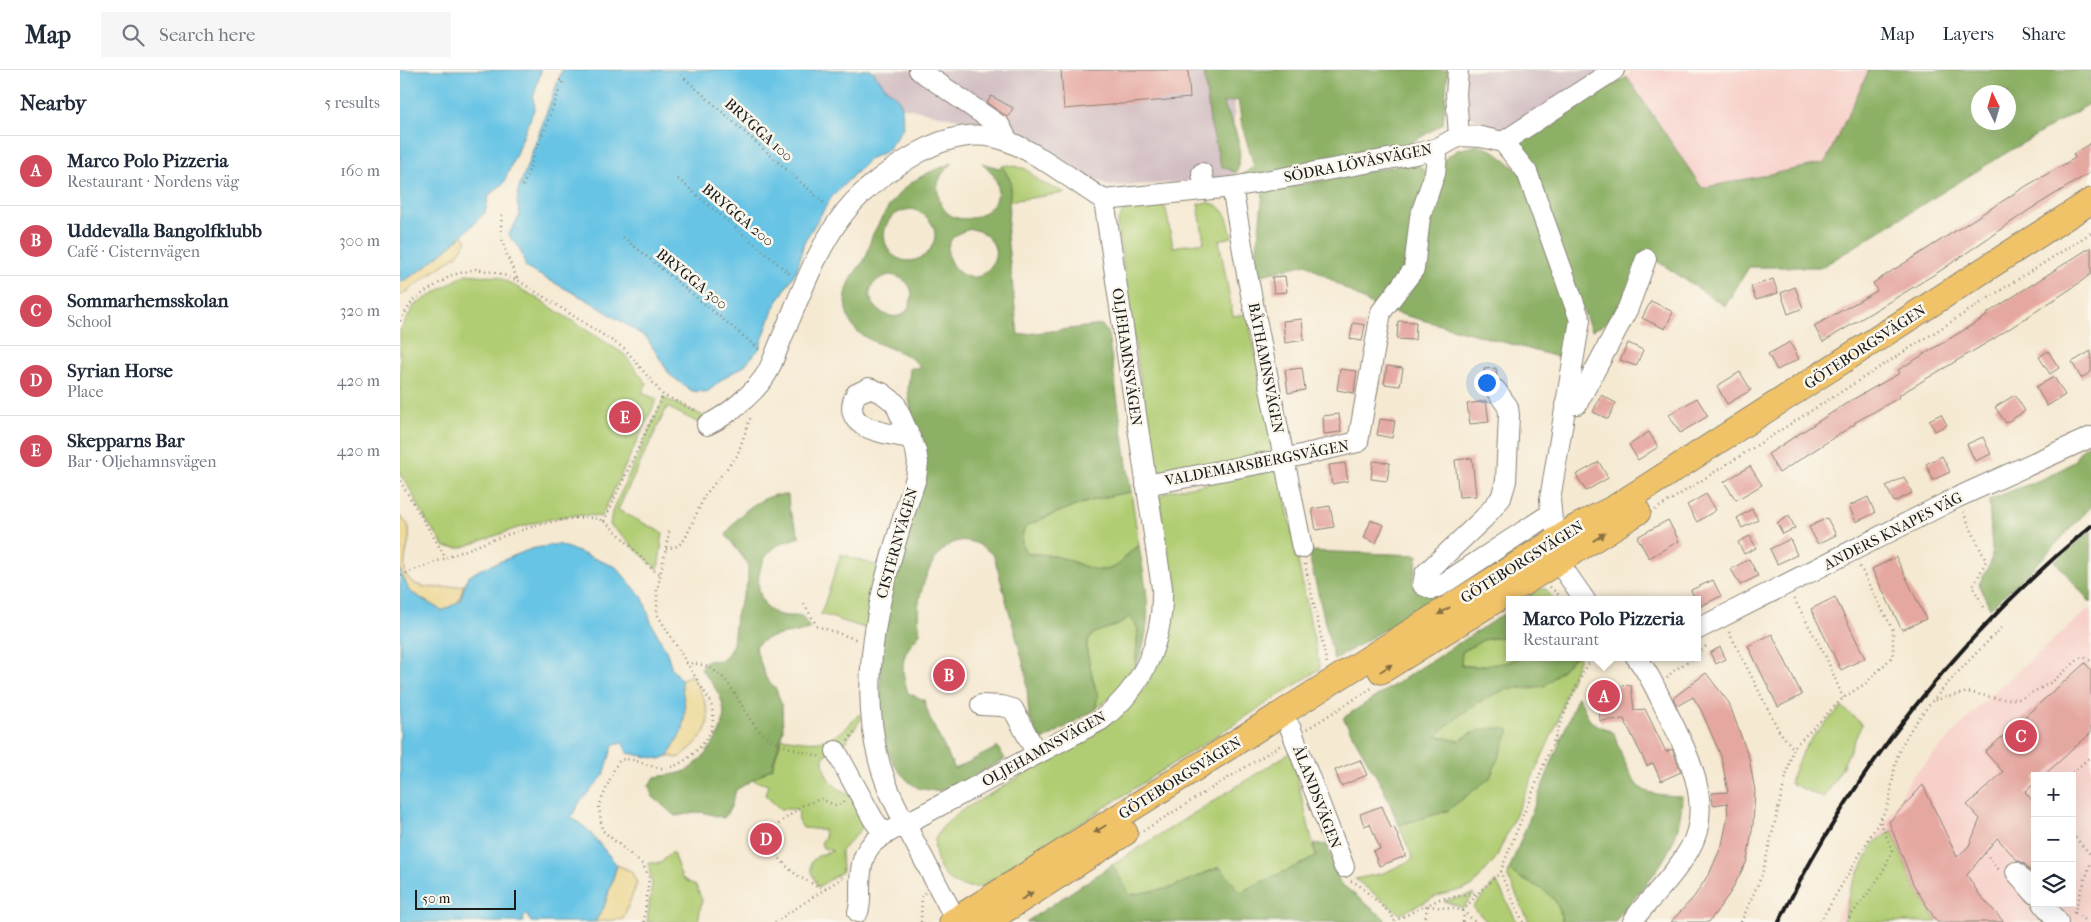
<!DOCTYPE html>
<meta charset="utf-8">
<style>
:root{--surface:#fff;--page:#f6f6f7;--text:#1f2937;--muted:#747a83;--line:#e0e1e3;--accent:#d1495b}
body{margin:0;font-family:"IM FELL French Canon",serif;background:var(--page);color:var(--text)}
.controls{position:absolute;right:15px;bottom:15px;display:grid;overflow:hidden;border-radius:0px;box-shadow:0 5px 20px #0002}
.controls button{width:45px;height:45px;display:grid;place-items:center;padding:0;border:0;border-bottom:1px solid var(--line);background:var(--surface);color:var(--text);font:25px sans-serif}
.compass{position:absolute;left:1571px;top:15px;width:45px;height:45px;border-radius:50%;background:var(--surface);box-shadow:0 5px 20px #0002;rotate:355deg}
.scale{position:absolute;left:15px;bottom:12px;width:101px;box-sizing:border-box;padding-left:5px;border:2px solid #1c1c1c;border-top:0;font-size:14px;line-height:18px;white-space:nowrap;color:#1c1c1c;-webkit-text-stroke:4px #fbf7ec;paint-order:stroke}
.you{position:absolute;left:1086px;top:312px;width:18px;height:18px;margin:-12px;border:4px solid #fff;border-radius:50%;background:#1a73e8;box-shadow:0 0 0 8px #1a73e833}
.badge{display:grid;place-items:center;width:32px;height:32px;border-radius:50%;background:var(--accent);color:#fff;font-size:16px;font-weight:700}
.pin{position:absolute;translate:-50% -50%;border:2px solid #fff;box-shadow:0 1px 5px #0006}
.popup{position:absolute;left:1106px;top:526px;width:195px;height:65px;box-sizing:border-box;display:grid;place-content:center;border-radius:0px;background:var(--surface);filter:drop-shadow(0 1px 4px #0005);font-size:16px;white-space:nowrap;color:var(--muted)}
.popup b{font-size:19px;color:var(--text)}
.popup::after{content:'';position:absolute;left:50%;top:100%;margin-left:-10px;border:10px solid transparent;border-top-color:var(--surface)}
.list{margin:0;padding:0;list-style:none}
h2{display:flex;justify-content:space-between;align-items:center;height:65px;margin:0;padding:0 20px;font-size:21px}
h2 small{font-size:16px;font-weight:400;color:var(--muted)}
.list li{display:grid;grid-template-columns:32px 1fr auto;gap:15px;align-items:center;box-sizing:border-box;height:70px;padding:0 20px;border-top:1px solid var(--line)}
.list b{display:block;font-size:19px;white-space:nowrap}
.list p{margin:0;font-size:16px;white-space:nowrap;color:var(--muted)}
.list em{font-size:16px;font-style:normal;color:var(--muted)}
.icon{flex:none;width:28px;height:28px;fill:none;stroke:currentColor;stroke-width:2;stroke-linecap:round;stroke-linejoin:round}
.map{position:relative;flex:none;width:1691px;height:852px;overflow:hidden}
header{display:flex;align-items:center;gap:30px;box-sizing:border-box;height:70px;padding:0 25px;background:var(--surface);border-bottom:1px solid var(--line)}
header strong{font-size:24px}
nav{display:flex;gap:28px;margin-inline-start:auto;font-size:18px}
.search{width:350px;height:45px;background:var(--page);display:flex;align-items:center;gap:12px;box-sizing:border-box;padding:0 18px;border-radius:0px;color:var(--muted);font-size:19px}
main{display:flex}
aside{flex:1;background:var(--surface)}
.map>svg:first-child{display:block}
.built{fill:#f7d0ca;fill-rule:evenodd}
.industrial{fill:#d2bec2}
.green{fill:#b1cd73;stroke:#667448}
.forest{fill:#8cb065;stroke:#546640;fill-rule:evenodd}
.sand{fill:#eeda9e;stroke:#857b5d}
.water{fill:#67c4e5;stroke:#427080}
.building{fill:#e5a8a1}
.lines{fill:none;stroke-linecap:round;stroke-linejoin:round}
.minor-casing{stroke:#888277;stroke-width:22}
.major-casing{stroke:#888277;stroke-width:27}
.path{stroke:#888277;stroke-width:2.5;stroke-dasharray:1 4;stroke-linecap:butt}
.minor{stroke:#fff;stroke-width:20}
.major{stroke:#f1c369;stroke-width:25}
.rail{stroke:#1c1c1c;stroke-width:4}
.oneway{fill:#867042}
.labels{text-anchor:middle;dominant-baseline:central;stroke-width:5;stroke-linejoin:round;paint-order:stroke}
.street-label{font-size:15px;fill:#1c1c1c;stroke:#fbf7ec}
</style>
<header>
<strong>Map</strong>
<div class="search"><svg class="icon" aria-label="search" viewBox="0 0 24 24"><circle cx="10" cy="10" r="6"/><path d="M15 15l6 6"/></svg>Search here</div>
<nav><a>Map</a><a>Layers</a><a>Share</a></nav>
</header>
<main>
<aside>
<h2>Nearby<small>5 results</small></h2>
<ul class="list">
<li><span class="badge">A</span><div><b>Marco Polo Pizzeria</b><p>Restaurant · Nordens väg</p></div><em>160 m</em></li>
<li><span class="badge">B</span><div><b>Uddevalla Bangolfklubb</b><p>Café · Cisternvägen</p></div><em>300 m</em></li>
<li><span class="badge">C</span><div><b>Sommarhemsskolan</b><p>School</p></div><em>320 m</em></li>
<li><span class="badge">D</span><div><b>Syrian Horse</b><p>Place</p></div><em>420 m</em></li>
<li><span class="badge">E</span><div><b>Skepparns Bar</b><p>Bar · Oljehamnsvägen</p></div><em>420 m</em></li>
</ul>
</aside>
<div class="map">
<svg width="1691" height="852" viewBox="0 0 1691 852">
<rect width="100%" height="100%" fill="#fbf7ec"/>
<filter id="ink" filterUnits="userSpaceOnUse"><feTurbulence type="fractalNoise" baseFrequency=".02" numOctaves="2"/><feDisplacementMap in="SourceGraphic" scale="10" xChannelSelector="R" yChannelSelector="G"/><feConvolveMatrix kernelMatrix="1 2 1 2 8 2 1 2 1" color-interpolation-filters="sRGB"/></filter>
<filter id="wash" filterUnits="userSpaceOnUse"><feTurbulence type="fractalNoise" baseFrequency=".0096" numOctaves="4" result="noise"/><feDisplacementMap in="SourceGraphic" scale="20" xChannelSelector="R" yChannelSelector="G"/><feGaussianBlur stdDeviation="1.12" result="paint"/><feColorMatrix in="noise" values="0 0 0 0 0 0 0 0 0 0 0 0 0 0 0 0 0 1.4 0 .05"/><feComposite in="paint" operator="in"/></filter>
<g filter="url(#wash)">
<rect width="100%" height="100%" fill="#f5e9d2"/>
<path class="built" d="M1232,0h237l-43,93 -124,25 -75,-111z
M1691,537v315h-257l40,-79 38,-66 76,-80zM1635,706h37v127h-37z"/>
<path class="industrial" d="M472,0h363l-2,110 -123,6 -27,-13 -41,-25 -20,-15 -120,-26 -5,-10 -12,-10z
M1065,0h143l-108,66 -31,-20z"/>
<path class="green" d="M609,95l17,4 16,14 24,10 -57,8v-10l-7,-25z
M808,132c19,5 20,18 24,35l-13,3 14,76 14,-2 28,130 -9,12 -107,17 -6,-9 -36,-239c6,-24 24,-19 45,-21l4,5 7,38 31,-5 -6,-38z
M66,204l33,3 34,19 91,58 23,30 -4,6 1,4 13,5 -56,118c-42,-9 -100,18 -141,31l-15,-1 -19,-27 -21,-40 -5,-4v-146l15,-25z
M264,328l44,20 -9,5 -32,-16 -49,103 45,23 -5,37 -48,-45 2,-13z
M874,401l7,7 39,191 -339,218c-24,2 -41,-7 -45,-32 -1,-5 -2,-10 -1,-15 5,-13 16,-21 26,-29l142,-83 41,-39 9,-15 15,-37 3,-20v-21l-12,-99 10,-6z
M731,422l8,54c-13,5 -14,18 -29,23 -18,5 -35,-9 -52,-12 -10,-3 -21,-3 -31,-3 -7,-9 -7,-18 -1,-28 36,-16 66,-28 105,-34z
M441,484l52,17 -10,63 -62,-20z
M1139,519h7l8,11h-31z
M730,546l8,13 -3,40 -18,23 -22,18c9,-22 -19,-59 -3,-75 6,-6 18,-6 26,-10 4,-2 8,-6 12,-9z
M1110,548v39h11c-18,8 -40,11 -60,8l1,-13 21,-12 25,-4z
M1175,587h5l-13,33 -9,31 -62,137 -24,29 -35,9 -37,18 -45,-35 29,-6 29,-14 -14,-34 48,-14 25,-79 -13,9 -24,-5c19,-17 50,-43 76,-48 5,-1 11,1 16,1 19,-2 35,-18 48,-32z
M1442,637l20,17 -20,44 -18,30 -34,-15c11,-36 25,-51 52,-76z
M459,644l3,4 -18,26 -11,2 -10,12c0,25 15,30 35,42l5,27 -22,24 1,21 -24,15 -7,-16v-9l7,-6 15,-5 -10,-3 -2,-5 4,-6 -1,-7 -21,-2 -5,-8 1,-7 -3,-4h-16l-15,-14 3,-10 -16,-5 20,-12 10,-30c37,6 51,7 77,-24z
M891,682l25,105 -76,35 -21,-25 -49,21 -40,7 -18,-30z
M1492,760l21,54 24,38h-93l6,-33 24,-46z
M270,783h3l9,25 14,8 6,14 -4,22h-51l5,-38 -4,-21h13z
M1109,800c24,20 48,15 53,52h-33l-21,-45z
M1096,811l21,41h-30l-14,-15z
M1074,824l-11,14 -19,-7z"/>
<path class="forest" d="M804,0h244l-5,54 -37,22 -172,36 20,-16 -12,-41 -4,-25 -15,3c11,23 23,45 13,70l-15,-7 -11,-44z
M1469,0h222v33l-95,56 -174,108h-73l-24,39 -80,-53c-12,26 -23,70 -54,77l-74,-183 7,-11 103,-59 75,111 123,-25zM1578,22h30v30h-30z
M1079,75l15,6 26,21 55,148 -6,40 -180,-49 37,-94 17,-57 14,-10z
M1016,92l13,14 -18,89 -33,44 -72,-45 -52,13 9,-85z
M553,93c-10,8 -17,17 -15,30 7,55 95,11 44,-30l17,5 3,-2 9,15 -4,55 11,99 84,-10 6,9 23,158c-39,6 -69,18 -105,34 -6,10 -6,19 1,28 10,0 21,0 31,3 17,3 34,17 52,12 15,-5 16,-18 29,-23 8,49 16,76 -4,123l3,-40 -8,-13 -10,8 -26,9 -5,6 -3,8 7,34 5,14 -3,15 -54,31 -12,-24 -3,-44 -32,-117c-41,-40 -68,6 -75,46 -2,10 0,22 1,32 -20,21 -20,32 -12,59l16,7 6,19 25,50 43,-22 7,12 -53,29 -17,3 -17,-3 -9,-6 -13,-14 -9,-19 -6,-31 -1,-60 8,-57 38,-139 -15,-50 -3,-21 2,-23h9v-3c-18,-19 -53,-19 -67,-40 -11,-18 -7,-38 4,-54 2,-4 7,-8 9,-12 4,-8 4,-17 8,-25 22,-42 34,-55 80,-71zM512,139c16,5 29,20 20,37 -3,7 -10,12 -17,14 -34,8 -46,-47 -3,-51zM572,159c17,4 31,20 19,37 -25,37 -72,-28 -19,-37zM489,205c13,1 26,10 22,25 -9,43 -72,-10 -22,-25z
M1691,373v64l-57,60 -44,41 -11,-24 12,-22 1,-10 -3,-52c24,-11 61,-21 81,-36 10,-7 4,-12 21,-21z
M375,425h13l1,14 11,28c-9,3 -21,6 -28,13 -18,14 -19,53 3,63 7,4 19,3 27,3l8,13c-18,6 -43,4 -55,18l11,31 10,11 6,17 1,24 -11,38 -36,22 -5,17 -7,11 -22,-6 -27,4 -23,-20 -3,-10 6,-9c10,-2 25,-2 34,-8 18,-13 39,-40 34,-63 -3,-14 -14,-26 -22,-37l5,-8 15,-1 7,-6 5,-10 3,-29 12,-34v-17l-22,-29c12,-20 26,-33 49,-40z
M1141,459l-2,7 -205,124 -26,-109 110,4 -5,27 4,10z
M1691,461v72l-36,-42z
M1110,540l-2,26 -25,4 -21,12 -1,13 13,2 36,-5 11,-5h54l-30,29c-12,2 -25,0 -36,3 -28,8 -52,28 -73,47l23,5c16,-11 32,-16 51,-11l-20,48 -43,33 -48,14 -15,-35 -41,-72z
M1178,626l12,25 24,12c3,11 17,47 25,54 12,9 29,8 43,9 -1,44 -18,66 -45,99 -8,10 -16,16 -22,27h-53c-5,-37 -29,-32 -53,-52z
M914,773l13,2 13,38 44,35 2,4h-360l86,-57 18,30 40,-7 50,-21 20,25 76,-35z"/>
<path class="sand" d="M63,165l4,6 -11,15 -56,40v-13l24,-15z
M0,446c2,3 6,6 8,9 4,10 -2,24 -3,35 -5,35 38,28 59,25 -6,17 -3,18 -22,26l-33,-20 -6,-10 -3,-12z
M291,605c23,38 26,56 -13,83l-10,-2 15,-27 -2,-49z
M217,795l14,6 6,12 -14,36 -28,3 9,-15z"/>
<path class="water" d="M0,0h141l-8,29 2,8 -31,76 -15,12 -4,18 -22,22 -39,33 -24,15z
M162,0h310l13,17 12,10 5,10 1,20 -16,24 -18,8 -38,39 -27,44 -7,28 -23,37 -15,42 -16,18 -15,8 -21,17 -15,-1 -22,-16 -23,-37 -58,-37 -63,-33c-3,-10 -6,-24 -15,-29l-2,-5 11,-19 -3,-12 1,-12z
M158,474l58,23 27,31 8,24 16,31 5,16 9,11 4,28 -2,21 -15,27 -8,3 -33,-6 -4,-10 -10,2 -9,30 -24,27 -9,15 16,12 30,36 -13,42 -9,15h-64l-4,-7 -4,3 1,4h-124v-353l9,22 33,20 18,-10 7,-23 12,-8 52,-21z"/>
<g id="blocks">
<path class="building" d="M661,0h127l2,28 -126,11z
M591,26l22,12 -5,9 -21,-14z
M1691,73v29l-62,38 -89,61 -117,71 -9,-16 63,-35 -4,-8 155,-98 47,-27 -2,-4z
M1691,177v27l-19,14 -77,50 -96,57 1,2 -46,26 1,1 -76,49 -11,-19 82,-53 50,-28 -2,-3 89,-54 -1,-2z
M885,206l2,16 -13,1 -2,-16z
M1373,209l5,14 -22,7 -5,-13z
M1395,217l8,21 -15,6 -7,-21z
M1251,231l22,11 -8,17 -23,-11z
M902,249l2,21 -19,3 -2,-22z
M998,251l18,1 -1,18 -18,-1z
M953,253l12,2 -3,16 -12,-2z
M1390,272l9,17 -22,11 -9,-16z
M1228,273l15,7 -7,16 -16,-6z
M1648,281l11,17 -9,6 -11,-17z
M1691,281v21l-10,6 -9,-16z
M987,296l16,2 -3,18 -16,-2z
M902,298l3,22 -17,3 -3,-23z
M1096,298l1,10 -7,2 -5,5 -1,-16z
M940,299l17,2 -3,22 -17,-3z
M1340,302l11,18 -24,14 -10,-18z
M1654,307l11,18 -18,11 -11,-19z
M1201,325l15,8 -8,16 -15,-7z
M1615,325l10,16 -19,12 -11,-16z
M1297,328l11,18 -28,17 -11,-18z
M1086,331l3,21 -19,2 -3,-20z
M220,335l20,9 -7,14 -19,-9z
M939,344l2,18 -17,2 -1,-18z
M1541,344l6,11 -12,6 -6,-11z
M980,349l15,2 -3,17 -15,-3z
M1249,362l9,15 -20,13 -9,-15z
M1583,367l8,17 -16,7 -8,-17z
M1542,386l8,16 -17,8 -7,-16z
M1072,388l4,38 -17,1 -4,-37z
M973,391l17,2 -3,18 -16,-2z
M1199,392l9,16 -22,13 -10,-16z
M945,393l3,18 -16,3 -3,-19z
M1350,396l12,19 -26,15 -12,-18z
M1504,407l8,16 -18,9 -8,-16z
M1306,424l10,16 -19,12 -10,-17z
M1468,427l7,16 -19,9 -7,-16z
M930,436l4,21 -18,3 -4,-21z
M1352,439l6,11 -16,8 -5,-10z
M1389,446l6,12 -12,6 -6,-11z
M1427,448l9,17 -18,9 -9,-17z
M971,450l13,5 -8,18 -12,-5z
M1268,450l11,21 -30,17 -12,-21z
M1350,466l6,12 -12,6 -6,-12z
M1390,469l7,16 -20,9 -7,-15z
M1496,487l30,62 -24,11 -30,-61z
M1349,489l9,17 -18,9 -9,-16z
M1313,510l8,16 -22,11 -1,-7h-3l-4,-10z
M1435,527l30,61 -24,12 -30,-61z
M1372,564l30,61 -24,12 -30,-61z
M1320,577l6,12 -10,5 -6,-11z
M543,592l17,4 -5,23 -18,-4z
M1685,593l6,7v63l-48,43h-8v7l-10,9 10,11v73l-10,-12 -8,-4 -20,-22 -30,37 12,19 25,28h-67l-24,-38 -24,-62 34,-37 34,72 12,-11 11,-27 -13,-14 36,-33 -18,-20z
M1306,603l23,30 20,55 6,33 -2,34 -6,36 -17,32 -21,29h-38l23,-25 16,-25 12,-27 6,-29 -1,-13 -14,2 -1,-12 16,-1 -7,-36 -20,-46 -8,-13 -16,9 -4,-8z
M1231,615l3,25 11,-1 21,43 6,-3 7,18 2,5 -20,9 -8,-18 -6,3 -23,-47 -24,2 -2,-33z
M960,690l7,15 -26,11 -6,-16z
M982,736l9,22 3,-1 12,29 -27,10 -6,-15 7,-2 -10,-25 -6,2 -4,-12z"/>
</g>
</g>
<g filter="url(#ink)">
<use href="#blocks" fill-opacity="0" stroke="#888277" stroke-width="1"/>
<g class="lines">
<g class="minor-casing">
<path id="minor" d="M519,0l81,56 8,15
M1058,0l-2,24 3,42
M1103,72l111,-72
M802,103l3,17
M832,117l15,87 55,274
M704,130l128,-13 184,-33 22,-6 21,-12 22,1 22,5 24,30 53,148 -30,179 2,22 15,27
M1096,320l12,17 1,8 -3,66 -5,17 -17,20 -59,56 -2,11 9,4 8,-3 110,-72
M1165,335l12,-1 51,-96 18,-49
M307,355c21,-10 48,-32 60,-52 6,-11 11,-26 16,-38 17,-39 32,-81 56,-115 20,-29 51,-51 81,-68 26,-15 58,-22 87,-11 33,13 67,40 97,59l58,388c2,53 -19,99 -61,132l-196,104 52,98
M746,415l138,-26 74,-17 23,-130 33,-43 6,-52 15,-44 3,-25
M1150,480l35,50
M1298,559l258,-131 135,-61
M581,635l21,1 11,3 24,45
M890,657l54,140
M436,681l37,68 11,15
M1616,802l19,22
M1643,833l15,19
M458,842c3,-8 2,-14 2,-23 0,-41 10,-49 45,-65 -10,-20 -20,-40 -26,-63 -25,-94 8,-195 37,-283l2,-15 -2,-12 -21,-48 -13,-10 -13,-5 -13,6c-18,36 31,39 54,44
M1233,852c5,-11 16,-20 24,-30 12,-13 23,-27 32,-42 26,-44 -1,-96 -21,-136 -10,-20 -18,-40 -32,-57"/>
</g>
<g class="major-casing">
<path id="major" d="M981,601l257,-159
M552,852l626,-396 36,-18 477,-307
M586,852l139,-89"/>
</g>
<path class="path" d="M281,5l145,130
M278,109l113,96
M123,116l40,-105 -4,-1
M102,145c-4,25 6,43 16,65
M223,167l136,112
M0,251l14,-22 38,-24 24,-6 22,4 21,8 106,68 38,46 34,16
M0,411l46,77c32,-13 127,-52 157,-37 11,6 41,40 52,51l7,2
M1255,440l436,-277
M1563,442l23,49 -13,26 12,22
M204,451l59,-126
M266,479l12,-3 7,-7 20,-44 32,-39 14,-40
M905,494l22,100
M1,505l45,-17
M1150,517l13,12
M1394,529l32,58 17,41
M404,534l13,22 41,14
M1329,562l50,99 14,17
M1298,584l10,-10
M286,593c49,0 49,48 78,72 12,11 42,17 57,22
M1267,608l5,-6 22,-15
M1535,630l33,-8 32,7h20l32,-17 28,-24 4,-1 7,4
M907,659l65,-41
M448,671l8,-12
M1669,706l22,-20
M743,761l138,-86
M1672,764l19,21
M1585,783l15,18
M951,811l8,4 33,30 2,6
M426,819c-37,-13 -40,-24 -64,-52l41,-32 18,-6 16,7 8,-5
M1028,836l34,4 13,12
M1063,841l15,-18
M1674,843l17,-51
M1675,843l12,9
M994,851l46,-22 38,-6 23,-21
M244,852l5,-45 -6,-12 -41,-35 -3,-24 16,-39 5,-7c16,-4 28,9 45,8 17,0 43,-25 47,-41 2,-10 1,-17 -2,-26l-53,-87v-23l13,-63
M375,852l70,-46
M521,852l1,-27 3,-2
M1025,852l2,-16
M1063,852l1,-10
M1123,852l-20,-43 -2,-7 2,-7 72,-177 17,-31
M1341,852l21,-47 31,-127 50,-50 23,-15 27,-27v-26l-34,-65
M1420,852l67,-114c6,-18 5,-38 12,-56 16,-40 73,-94 103,-125
M1446,852c17,-24 37,-43 46,-72l-12,-29"/>
<use href="#minor" class="minor"/>
<use href="#major" class="major"/>
<path class="rail" d="M1379,852c74,-152 182,-288 312,-396"/>
</g>
<defs><path id="oneway-solid" d="M-6-.8H1V-3.2L6.5 0L1 3.2V.8H-6Z" transform="scale(1.25)"/></defs>
<g class="oneway">
<use href="#oneway-solid" transform="translate(1199 467) rotate(-33)"/>
<use href="#oneway-solid" transform="translate(1044 541) rotate(148)"/>
<use href="#oneway-solid" transform="translate(986 598) rotate(-32)"/>
<use href="#oneway-solid" transform="translate(700 759) rotate(148)"/>
<use href="#oneway-solid" transform="translate(627 826) rotate(-33)"/>
</g>
</g>
<g class="labels">
<g class="street-label">
<text transform="translate(359 60) rotate(42)">BRYGGA 100</text>
<text transform="translate(958 93) rotate(-11)">SÖDRA LÖVÅSVÄGEN</text>
<text transform="translate(338 145) rotate(40)">BRYGGA 200</text>
<text transform="translate(292 209) rotate(39)">BRYGGA 300</text>
<text transform="translate(1465 277) rotate(-33)">GÖTEBORGSVÄGEN</text>
<text transform="translate(727 287) rotate(82)">OLJEHAMNSVÄGEN</text>
<text transform="translate(866 298) rotate(79)">BÅTHAMNSVÄGEN</text>
<text transform="translate(857 393) rotate(-11)">VALDEMARSBERGSVÄGEN</text>
<text transform="translate(1493 461) rotate(-27)">ANDERS KNAPES VÄG</text>
<text transform="translate(497 473) rotate(-74)">CISTERNVÄGEN</text>
<text transform="translate(1122 492) rotate(-32)">GÖTEBORGSVÄGEN</text>
<text transform="translate(644 679) rotate(-29)">OLJEHAMNSVÄGEN</text>
<text transform="translate(780 708) rotate(-32)">GÖTEBORGSVÄGEN</text>
<text transform="translate(917 727) rotate(69)">ÅLANDSVÄGEN</text>
</g>
</g>
</svg>
<div class="controls">
<button>+</button>
<button>−</button>
<button><svg class="icon" aria-label="layers" viewBox="0 0 24 24"><path d="M12 4l9 5-9 5-9-5zM3 14l9 5 9-5"/></svg></button>
</div>
<svg class="compass" viewBox="-18 -18 36 36"><path d="M0-13l5 13h-10z" fill="#e53935"/><path d="M0 13l5-13h-10z" fill="#747a83"/></svg>
<div class="scale">50 m</div>
<div class="you"></div>
<div class="pin badge" style="left:1204px;top:626px">A</div>
<div class="popup"><b>Marco Polo Pizzeria</b>Restaurant</div>
<div class="pin badge" style="left:549px;top:605px">B</div>
<div class="pin badge" style="left:1621px;top:666px">C</div>
<div class="pin badge" style="left:366px;top:769px">D</div>
<div class="pin badge" style="left:225px;top:347px">E</div>
</div>
</main>
